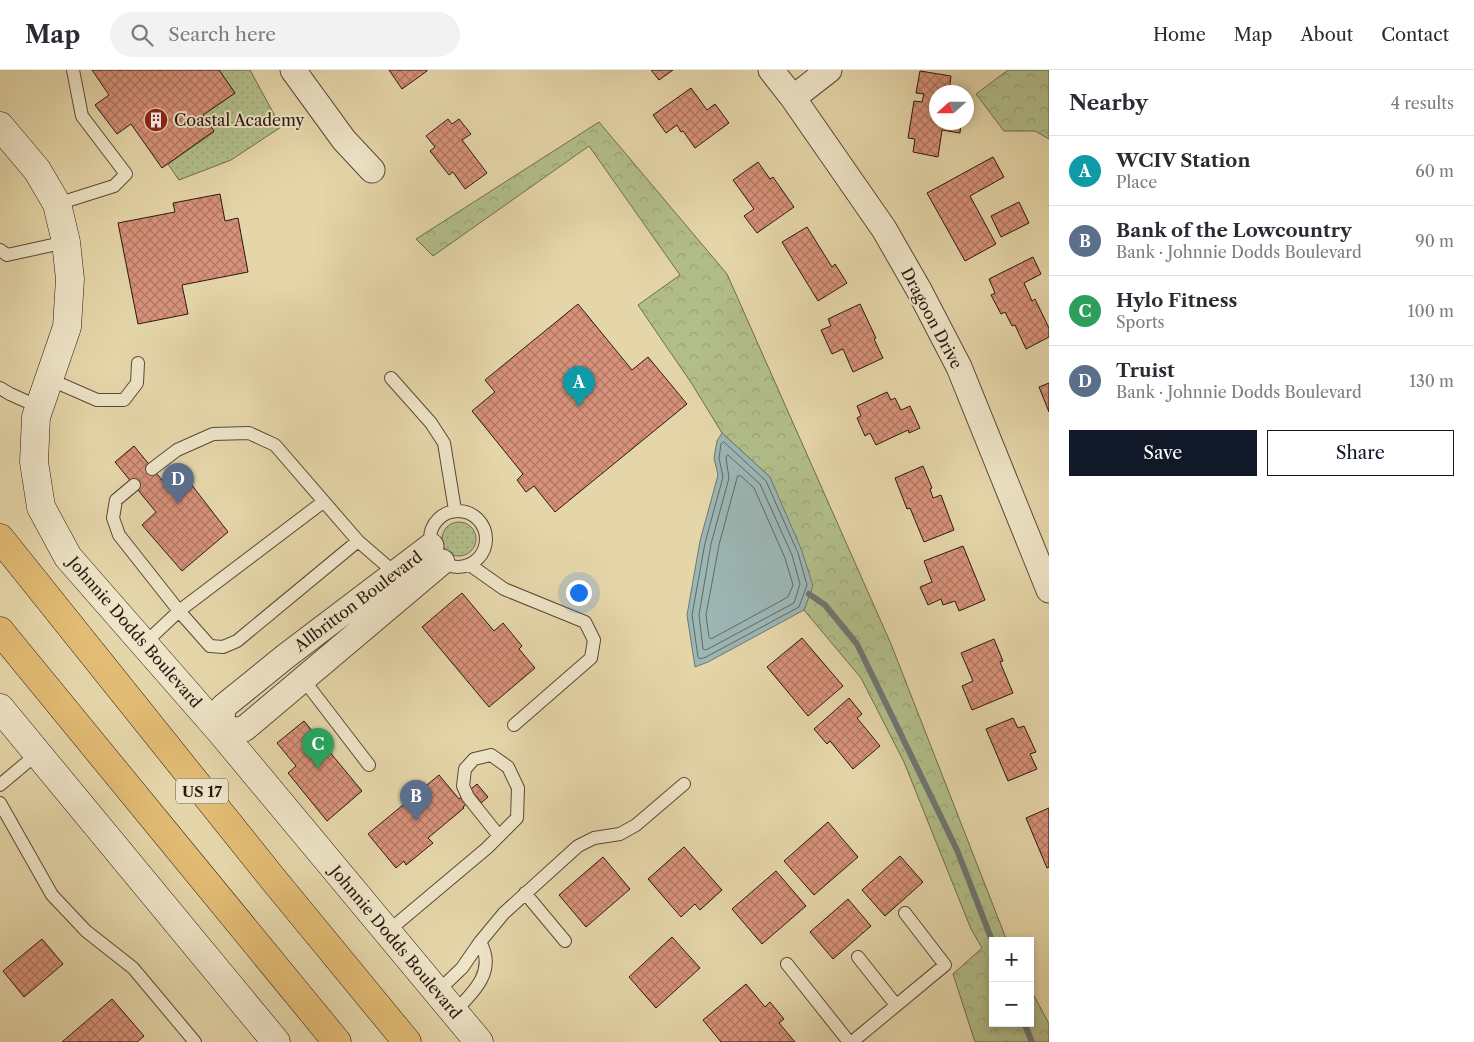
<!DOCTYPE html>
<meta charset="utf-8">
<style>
:root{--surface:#fff;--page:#f2f2f3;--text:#2b2b33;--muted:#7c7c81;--line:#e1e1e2;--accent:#111827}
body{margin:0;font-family:"Libre Caslon Text",serif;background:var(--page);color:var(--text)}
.controls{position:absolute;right:15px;bottom:15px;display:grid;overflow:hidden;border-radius:0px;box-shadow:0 2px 8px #0003}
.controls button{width:45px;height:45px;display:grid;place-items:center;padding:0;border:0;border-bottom:1px solid var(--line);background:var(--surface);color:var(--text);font:25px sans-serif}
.compass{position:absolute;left:929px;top:15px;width:45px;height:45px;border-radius:50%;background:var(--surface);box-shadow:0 2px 8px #0003;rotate:249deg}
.you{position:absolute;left:578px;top:522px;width:18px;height:18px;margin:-12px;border:4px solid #fff;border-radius:50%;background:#1a73e8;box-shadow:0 0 0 8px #1a73e833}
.badge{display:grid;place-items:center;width:32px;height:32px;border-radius:50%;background:var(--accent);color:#fff;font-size:16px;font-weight:700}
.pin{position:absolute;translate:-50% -41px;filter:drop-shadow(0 1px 2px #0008)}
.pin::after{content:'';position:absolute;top:26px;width:18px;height:15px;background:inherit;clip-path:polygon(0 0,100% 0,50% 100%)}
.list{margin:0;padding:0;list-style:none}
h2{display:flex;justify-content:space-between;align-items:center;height:65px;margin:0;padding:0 20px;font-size:21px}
h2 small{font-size:16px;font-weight:400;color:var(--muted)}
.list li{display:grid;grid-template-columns:32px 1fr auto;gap:15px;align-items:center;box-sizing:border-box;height:70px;padding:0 20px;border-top:1px solid var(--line)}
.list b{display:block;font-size:19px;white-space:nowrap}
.list p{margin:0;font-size:16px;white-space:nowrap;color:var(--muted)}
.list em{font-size:16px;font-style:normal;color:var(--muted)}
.actions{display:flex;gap:10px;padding:15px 20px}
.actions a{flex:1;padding:11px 0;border:1px solid var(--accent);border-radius:0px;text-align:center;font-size:18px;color:var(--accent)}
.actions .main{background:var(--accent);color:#fff}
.icon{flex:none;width:28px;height:28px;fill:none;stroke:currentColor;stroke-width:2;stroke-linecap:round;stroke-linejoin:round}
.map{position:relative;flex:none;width:1049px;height:972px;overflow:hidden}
header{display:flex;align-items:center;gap:30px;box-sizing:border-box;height:70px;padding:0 25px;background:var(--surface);border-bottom:1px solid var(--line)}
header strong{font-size:24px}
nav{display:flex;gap:28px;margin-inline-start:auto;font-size:18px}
.search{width:350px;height:45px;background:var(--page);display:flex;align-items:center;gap:12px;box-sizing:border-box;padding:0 18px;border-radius:28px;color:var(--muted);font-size:19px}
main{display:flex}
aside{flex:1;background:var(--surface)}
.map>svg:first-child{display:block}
.green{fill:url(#green-dots);stroke:#6e6c4e}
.forest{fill:url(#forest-crowns);stroke:#6e6c4e}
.water{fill:#9cb6b4;stroke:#6e7773}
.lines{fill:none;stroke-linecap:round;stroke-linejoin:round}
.shore{stroke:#636863;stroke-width:1}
.stream{stroke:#6e7773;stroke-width:6}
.building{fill:url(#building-cross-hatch);stroke:#2a1912}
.lane-casing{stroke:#594838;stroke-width:14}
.street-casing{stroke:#594838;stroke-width:27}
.secondary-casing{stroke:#2a1912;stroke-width:29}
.highway-casing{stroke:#2a1912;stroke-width:29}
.lane{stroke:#eee4c7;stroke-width:12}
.street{stroke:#eee4c7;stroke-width:25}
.secondary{stroke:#eee4c7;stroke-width:28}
.highway{stroke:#e2bb74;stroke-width:28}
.labels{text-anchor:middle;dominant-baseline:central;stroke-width:4;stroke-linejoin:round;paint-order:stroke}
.shield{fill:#eee4c7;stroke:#655648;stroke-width:1}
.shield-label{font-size:15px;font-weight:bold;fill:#2a1912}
.poi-label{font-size:16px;fill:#2a1912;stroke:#eee4c7;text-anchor:start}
.street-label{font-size:16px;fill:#2a1912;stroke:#eee4c7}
</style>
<header>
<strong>Map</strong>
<div class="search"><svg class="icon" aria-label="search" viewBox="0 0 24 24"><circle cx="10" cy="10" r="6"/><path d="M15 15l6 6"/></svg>Search here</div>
<nav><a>Home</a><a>Map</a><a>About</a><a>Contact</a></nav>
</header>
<main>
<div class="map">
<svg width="1049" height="972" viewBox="0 0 1049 972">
<defs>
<pattern id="green-dots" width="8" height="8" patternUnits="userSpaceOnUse" patternTransform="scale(1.25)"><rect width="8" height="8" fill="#b2be8a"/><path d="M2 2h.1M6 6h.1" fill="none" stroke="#99a376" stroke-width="1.8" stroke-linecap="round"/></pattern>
<pattern id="forest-crowns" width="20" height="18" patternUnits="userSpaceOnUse" patternTransform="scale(1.25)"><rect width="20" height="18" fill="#b2be8a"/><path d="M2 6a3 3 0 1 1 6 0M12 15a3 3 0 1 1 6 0" fill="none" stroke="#99a376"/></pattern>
<pattern id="building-cross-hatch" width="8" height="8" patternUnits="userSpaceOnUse" patternTransform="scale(1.25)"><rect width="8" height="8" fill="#d8927a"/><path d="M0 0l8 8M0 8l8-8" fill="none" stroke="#af7663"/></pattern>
</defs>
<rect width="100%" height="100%" fill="#e5d6a9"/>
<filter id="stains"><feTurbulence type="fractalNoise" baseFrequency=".004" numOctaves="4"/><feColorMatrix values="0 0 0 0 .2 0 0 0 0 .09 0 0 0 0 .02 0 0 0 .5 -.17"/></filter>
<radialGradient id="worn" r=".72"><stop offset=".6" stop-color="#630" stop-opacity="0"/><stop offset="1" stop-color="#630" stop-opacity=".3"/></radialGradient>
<path class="green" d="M219,0h31l31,57 -50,33 -52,20 -11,-16 46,-32 -11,-17 32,-22z
M442 469a17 17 0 1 1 34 0a17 17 0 1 1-34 0Z"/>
<path class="forest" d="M1008,0h41v69l-14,-8h-31l-28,-37z
M599,52l128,152 164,370 116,297h-14v82h37v-35l19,36v18h-74l-22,-68 29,-26 -11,-19 -67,-167 -43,-84 -57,-68 8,-24 -42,-109 -48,-44 -30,-49 -54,-79 42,-30 -91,-129 -156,110 -17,-17z"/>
<path class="water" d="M722,363l48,44 32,74 11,35 -9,24 -96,52 -13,5 -8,-52 13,-74 18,-66 -4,-17 3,-17z"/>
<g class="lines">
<path class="shore" d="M724,372l42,39 32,72 9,32 -8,22 -93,50 -6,2 -2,-2 -6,-42 13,-72 18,-66 -4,-19 2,-14z
M728,385l32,29 32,71 8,29 -6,19 -88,47 -3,-1 -4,-34 12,-71 18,-66 -3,-20z
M738,406h3l13,12 31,70 8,27 -5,12 -77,42 -2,-2 -3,-22 13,-70z"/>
<path class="stream" d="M809,524l16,11 32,39 100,206 36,93
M1024,953l8,19"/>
</g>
<path class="building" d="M92,0h127l16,23 -32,22 11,16 -52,37 -31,-44 -14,10 -22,-29 14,-10z
M389,0h38v1l-25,18z
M651,0h22l-14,10z
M920,1l31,5 -2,16h-13v30h25l-1,11 -18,-3 -4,27 -25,-5 2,-13 -7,-1 6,-37 8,1 2,-8 -8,-1z
M691,18l16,22 8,-6 14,19 -34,25 -12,-17 -2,1 -4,-7 -11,8 -13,-18z
M448,49l4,5 7,-5 12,15 -9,6 25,33 -22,16 -12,-17 -4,3 -19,-24 5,-4 -9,-11z
M993,87l11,20 -34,19 26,48 -31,17 -38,-68z
M758,92l12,17 3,-2 21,30 -37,26 -13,-17 10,-7 -21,-29z
M220,124l5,27 13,-3 10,54 -66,13 6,29 -50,10 -20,-101 57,-11 -2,-9z
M1019,132l10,21 -28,14 -10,-21z
M807,157l25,40 3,-3 12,19 -29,18 -36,-59z
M1033,187l8,17 -17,9 8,18 3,-2 14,29v9l-23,12 -11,-24 -3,1 -7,-14 -4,2 -10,-19 4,-2 -6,-14z
M578,234l54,66 16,-13 39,47 -132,108 -21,-26 -8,6 -9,-12 6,-6 -51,-63 23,-19 -10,-12z
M860,234l16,34 -2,1 9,19 -30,14 -10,-23 -11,5 -11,-24 10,-4 -3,-7z
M1049,313v29l-10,-25z
M887,322l4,8 4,-2 6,12 9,-4 10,22 -11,5 -1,-3 -32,15 -6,-12 -5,3 -8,-18 4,-2 -4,-10z
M134,376l42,51 15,-13 37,48 -46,39 -40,-46 14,-13 -41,-50z
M923,396l9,22 -2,1 3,9 8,-3 13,35 -30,12 -14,-34 -3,1 -12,-31z
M963,476l22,54 -26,11 -4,-10 -12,4 -2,-6 -13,6 -8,-18 12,-5 -8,-21z
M462,523l32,38 9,-8 19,23 -3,3 16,19 -46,39 -67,-80z
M802,568l41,48 -35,30 -41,-49z
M994,569l9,22 -3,1 13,31 -41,17 -10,-24 11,-5 -12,-28z
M849,628l13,16 -5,4 23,28 -27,23 -23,-28 -3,3 -13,-15z
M1013,648l5,10 6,-2 12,26 -6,2 7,15 -29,12 -22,-52z
M304,651l58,70 -35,30 -39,-48 8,-7 -19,-23z
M439,705l20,24 18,-15 11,13 -7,6 -5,-7 -13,11 1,1 -36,30 5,5 -27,22 -2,-4 -8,7 -28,-34z
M1049,738v59l-2,1 -21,-50z
M828,752l30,35 -44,38 -30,-34z
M684,777l38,43 -22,20 -5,-6 -14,13 -33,-38z
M900,786l23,26 -38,34 -23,-26z
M603,787l27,32 -44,38 -27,-32z
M776,801l30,35 -44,38 -30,-35z
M848,829l23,27 -38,33 -23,-27z
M672,867l28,31 -44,40 -27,-31z
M42,869l21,25 -39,33 -21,-26z
M746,914l19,23 5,-5 14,17 -5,4 16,19h-74l-18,-22z
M112,929l32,37 -7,6h-75z"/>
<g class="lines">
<g class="lane-casing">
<path id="lane" d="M57,134l57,-18 12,-12 -44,-58 -9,-46
M0,180l7,5 59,-13
M391,308l40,45 13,20 11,67
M49,309l48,21h27l13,-17 1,-20
M0,318l10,6 29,13
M152,399l25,-19 36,-16 36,-1 26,12 83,96 37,32
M134,415l-18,15 -3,18 6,17 60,76 31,35 13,1 14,-6 121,-100
M430 469a28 28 0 1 1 56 0a28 28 0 1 1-56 0Z
M470,495l34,24 81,33 9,18 -3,18 -77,67
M144,574l35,-33 144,-109
M303,609l66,86
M0,715l38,-32
M0,733l52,92 34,36 47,37 62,74
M525,823l40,48
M387,862l100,-84 30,-30 1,-30 -10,-21 -17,-12 -17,4 -9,10 -2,17 5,11 31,39
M858,887l38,48
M787,894l62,78
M437,922l25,-24 18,-26 24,-29 74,-67 16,-8 26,-4 16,-9 48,-41
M454,942c19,-19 43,-41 26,-70
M852,972l93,-77 -40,-52"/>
</g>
<g class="street-casing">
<path id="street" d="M293,0l51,70 28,30
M771,0l22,28 91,131 35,61 40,77 90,223
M793,28l36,-28
M431,476l-145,110 -63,51 -2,25 23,-3 198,-167"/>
</g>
<g class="secondary-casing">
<path id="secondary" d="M0,56l37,44 20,34 9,38 4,37 -3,48 -31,90 -2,45 7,45 27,50 153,175 258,310
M0,638l276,334"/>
</g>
<g class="highway-casing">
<path id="highway" d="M0,468l273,341 134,163
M0,561l337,411"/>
</g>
<use href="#lane" class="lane"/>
<use href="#street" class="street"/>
<use href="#secondary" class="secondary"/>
<use href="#highway" class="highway"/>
</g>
<defs>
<g id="building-disc" transform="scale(1.25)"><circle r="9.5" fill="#8f2418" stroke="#eee4c7"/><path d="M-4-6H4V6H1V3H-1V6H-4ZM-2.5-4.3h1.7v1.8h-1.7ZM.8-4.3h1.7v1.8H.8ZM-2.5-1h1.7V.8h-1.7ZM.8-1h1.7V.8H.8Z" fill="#fff"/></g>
</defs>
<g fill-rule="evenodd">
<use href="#building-disc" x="156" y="50"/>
</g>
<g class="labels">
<rect class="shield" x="176" y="708.5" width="52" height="25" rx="4"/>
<g class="shield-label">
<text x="202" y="721">US 17</text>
</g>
<g class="poi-label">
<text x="174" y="50">Coastal Academy</text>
</g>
<g class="street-label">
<text transform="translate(932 248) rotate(62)">Dragoon Drive</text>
<text transform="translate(358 531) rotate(-37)">Allbritton Boulevard</text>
<text transform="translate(135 562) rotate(49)">Johnnie Dodds Boulevard</text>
<text transform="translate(396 872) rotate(50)">Johnnie Dodds Boulevard</text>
</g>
</g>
<rect width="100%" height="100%" filter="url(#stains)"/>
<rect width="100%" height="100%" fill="url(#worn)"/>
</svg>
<div class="controls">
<button>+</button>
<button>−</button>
</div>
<svg class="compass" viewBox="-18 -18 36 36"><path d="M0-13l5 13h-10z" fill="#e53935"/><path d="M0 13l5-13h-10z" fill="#7c7c81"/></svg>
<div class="you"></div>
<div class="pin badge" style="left:579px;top:337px;background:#0f9aa8">A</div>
<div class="pin badge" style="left:416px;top:751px;background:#5c6f8a">B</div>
<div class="pin badge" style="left:318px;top:699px;background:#2e9e5b">C</div>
<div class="pin badge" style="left:178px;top:434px;background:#5c6f8a">D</div>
</div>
<aside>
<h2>Nearby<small>4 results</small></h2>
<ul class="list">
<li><span class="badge" style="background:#0f9aa8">A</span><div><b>WCIV Station</b><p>Place</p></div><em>60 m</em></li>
<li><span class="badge" style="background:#5c6f8a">B</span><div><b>Bank of the Lowcountry</b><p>Bank · Johnnie Dodds Boulevard</p></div><em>90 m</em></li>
<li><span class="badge" style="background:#2e9e5b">C</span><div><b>Hylo Fitness</b><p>Sports</p></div><em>100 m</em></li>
<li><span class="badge" style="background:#5c6f8a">D</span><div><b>Truist</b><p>Bank · Johnnie Dodds Boulevard</p></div><em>130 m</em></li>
</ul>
<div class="actions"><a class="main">Save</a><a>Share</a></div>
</aside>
</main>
